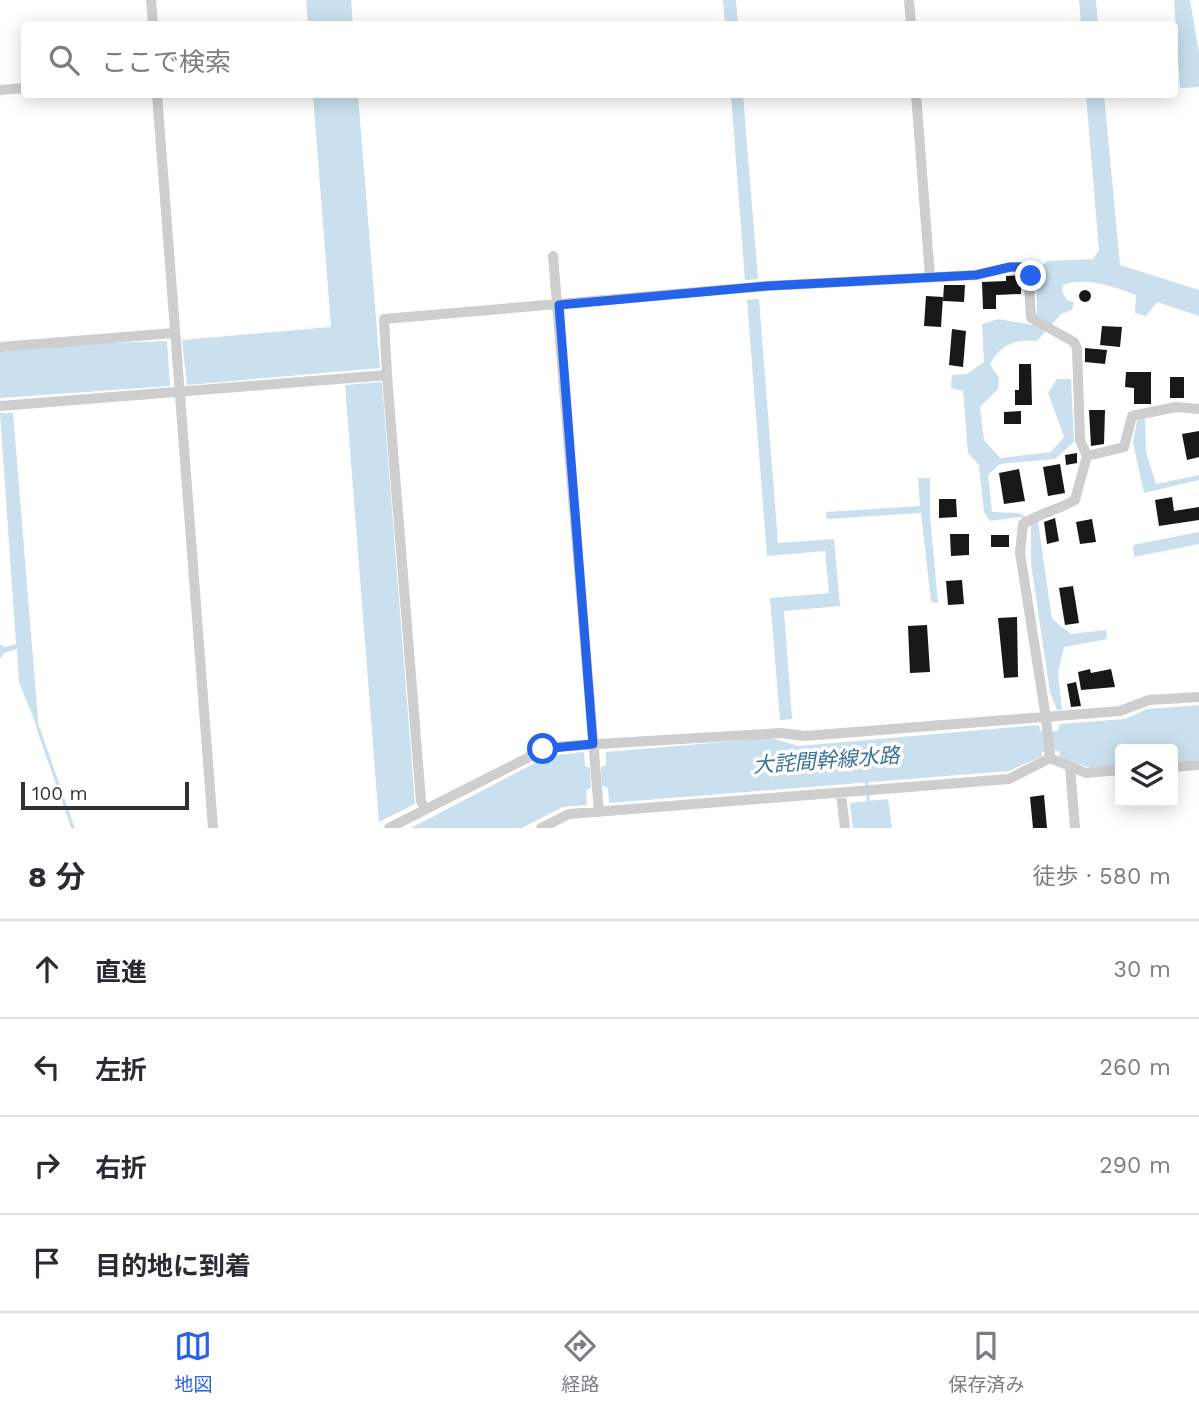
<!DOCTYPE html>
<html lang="ja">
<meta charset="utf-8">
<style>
:root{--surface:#fff;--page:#f2f2f3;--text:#2b2b33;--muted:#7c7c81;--line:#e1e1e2;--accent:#2563eb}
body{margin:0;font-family:"Work Sans","Noto Sans JP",sans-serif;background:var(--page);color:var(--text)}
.controls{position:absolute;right:21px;bottom:21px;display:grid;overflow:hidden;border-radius:7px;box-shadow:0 4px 18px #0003}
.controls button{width:63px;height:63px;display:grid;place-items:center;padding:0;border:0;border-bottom:2px solid var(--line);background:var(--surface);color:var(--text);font:35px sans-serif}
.scale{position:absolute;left:21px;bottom:18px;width:168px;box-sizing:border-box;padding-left:7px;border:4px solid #313131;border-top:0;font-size:19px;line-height:24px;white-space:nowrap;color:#313131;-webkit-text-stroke:5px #fff;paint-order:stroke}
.stop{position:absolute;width:21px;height:21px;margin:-16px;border:5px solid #2563eb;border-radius:50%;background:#fff}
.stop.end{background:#2563eb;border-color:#fff;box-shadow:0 2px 7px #0008}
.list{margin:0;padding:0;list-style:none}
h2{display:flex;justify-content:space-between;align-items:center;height:91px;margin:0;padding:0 28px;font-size:30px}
h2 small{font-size:23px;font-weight:400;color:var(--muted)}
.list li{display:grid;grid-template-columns:46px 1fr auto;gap:21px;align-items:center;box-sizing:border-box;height:98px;padding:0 28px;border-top:2px solid var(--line)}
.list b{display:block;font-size:26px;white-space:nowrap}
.list em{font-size:23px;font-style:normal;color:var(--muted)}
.icon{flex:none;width:38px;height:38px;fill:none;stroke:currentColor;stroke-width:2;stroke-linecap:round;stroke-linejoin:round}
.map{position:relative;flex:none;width:1199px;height:828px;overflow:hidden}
.search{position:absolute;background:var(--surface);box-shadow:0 4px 18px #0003;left:21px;right:21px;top:21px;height:77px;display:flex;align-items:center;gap:18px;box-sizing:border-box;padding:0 24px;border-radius:7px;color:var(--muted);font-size:26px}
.sheet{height:483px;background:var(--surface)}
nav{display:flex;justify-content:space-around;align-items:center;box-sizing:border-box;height:98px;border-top:2px solid var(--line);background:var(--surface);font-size:19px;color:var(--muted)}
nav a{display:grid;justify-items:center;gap:4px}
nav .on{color:var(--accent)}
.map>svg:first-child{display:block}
.water{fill:#cae0ee}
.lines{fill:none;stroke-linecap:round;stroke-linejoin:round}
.stream{stroke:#cae0ee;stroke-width:3.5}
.building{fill:#181818}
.minor{stroke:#cecece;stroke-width:10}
.route{stroke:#2563eb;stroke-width:9}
.labels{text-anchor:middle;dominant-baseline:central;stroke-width:7;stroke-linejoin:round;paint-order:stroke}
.water-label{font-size:21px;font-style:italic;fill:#3a7397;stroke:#fff}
</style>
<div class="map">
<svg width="1199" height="828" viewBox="0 0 1199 828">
<rect width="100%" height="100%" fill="#fff"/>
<path class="water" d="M306,0h45l2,24h-45z
M723,0h13l2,24h-13z
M1079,0h17l2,24h-17z
M1174,0h16l9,52v35l-19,1z
M313,95h45l22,273 -193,17 -5,-45 149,-13z
M731,95h12l15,184 -13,1z
M1086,95h18l16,170 79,25v26l-42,-14 -11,14 -11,-3 1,-18c-20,-8 -52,-19 -73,-10l-1,7 5,8 7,2 -2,8 -11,4 -24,27c-23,-1 -36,2 -47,24l9,12 -1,12 -18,18 4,33 16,18 51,-6 13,-15 -16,-44 9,-14h14l3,63 -19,17 -55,5 -12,11 4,37 26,1 20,9 14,97 19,15 35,-4 1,9 -43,8 -6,26 4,37h-5l-7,-18 -19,-128v-40l-11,-7 -30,4 -6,-9 -5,-47 -11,-12 -5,-62 -12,-3 1,-13 15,-1 17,-12 -2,-38 17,-5 33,6 5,-13 -1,-40 11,-11 46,-2 6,-9z
M759,299l19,244 56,-4 6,67 -56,5 8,108 -12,1 -10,-122 59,-5 -4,-42 -58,5 -20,-256z
M167,341l3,45 -170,12v-46l82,-8z
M382,382l33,422 -36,18 -34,-437z
M0,413h13l26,319 -20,-50 -2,-33 -13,4 -4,6v-15l4,3 12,-3z
M1145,418l1,34 10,32 43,-9v5l-55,13 -11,-50 4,-22z
M918,478h12v37l8,88 -7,-1 -10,-89 -94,6 -1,-7 94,-6z
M1199,532v12l-65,13 -1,-12z
M1199,705v55l-26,2v-13h-53v17l-29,2 -31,-10 -1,-7 -17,1v4l-33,15 -400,32 -1,-15 -6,-2 -1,-19 5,-2v-13l164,-14 29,8 240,-21 1,6h18l2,-7 65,-5 22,-10z
M584,752l1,14 5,2 1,20 -5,2 1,15 -24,2 -41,21h-111l137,-72z
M888,799l4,29h-39l-3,-25z"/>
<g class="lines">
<path class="stream" d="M38,728l35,100
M866,778l3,27"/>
</g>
<path class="building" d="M1021,275v19l-25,1v14h-13l-1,-27 24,-1v-5z
M944,285h21l-1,17 -21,-1z
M1079 296a6 6 0 1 1 12 0a6 6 0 1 1-12 0Z
M926,296l17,1 -2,30 -17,-1z
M1102,326l20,1 -2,20 -20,-2z
M952,329l14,2 -3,36 -14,-2z
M1085,348l22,2 -2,14 -20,-2z
M1019,364h12l1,41h-17v-15h4z
M1126,372h25v32h-17v-16l-9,-1z
M1170,377h14v21h-14z
M1089,410h16l-1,34 -13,2z
M1021,411v13h-17v-12z
M1199,431v26l-12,3 -5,-26z
M1077,453v10l-11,2 -1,-10z
M1060,464l5,29 -17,3 -5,-29z
M1019,469l6,32 -21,3 -5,-31z
M1172,497l2,14 25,-4v13l-40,6 -4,-26z
M939,499h17l1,18 -18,1z
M1055,518l4,23 -12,3 -3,-22z
M1092,519l4,23 -16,2 -4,-22z
M950,534h19v21l-18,1z
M991,535h18v12h-18z
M962,580l2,24 -16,1 -2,-24z
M1073,586l6,37 -14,2 -6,-37z
M1017,617l1,60 -14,1 -6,-60z
M927,625l3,47 -20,1 -2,-47z
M1090,669l1,4 20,-4 4,18 -34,3 -3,-18z
M1076,682l5,24 -10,1 -4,-23z
M1044,795l3,33h-14l-3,-31z"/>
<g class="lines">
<path class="minor" d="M151,0l2,24
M909,0l2,24
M0,90l24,-2
M157,94l56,734
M916,94l14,183
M553,256l46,556
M0,347l174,-14
M387,375l34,426 4,9
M0,406l387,-31 -3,-56 383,-33 209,-11 35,-8h17l3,51 43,24 3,6 3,92 7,16 -12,44c-17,10 -35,13 -52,24l-3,29 26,165 4,40
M1087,456l37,-9 8,-31 44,-9 23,2
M1070,767l5,61
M1173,767l26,-2
M841,794l4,34
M389,828l160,-81 232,-14 24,3 315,-25 29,-11 50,-3
M541,828l28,-14 440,-35 41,-21 36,15 34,-3"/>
</g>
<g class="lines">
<path class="route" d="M543,749l50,-5 -34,-439 208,-19 209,-11 34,-8h18l3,9"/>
</g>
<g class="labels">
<g class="water-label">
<text transform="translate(826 760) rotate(-4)">大詫間幹線水路</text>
</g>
</g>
</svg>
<div class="controls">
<button><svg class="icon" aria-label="layers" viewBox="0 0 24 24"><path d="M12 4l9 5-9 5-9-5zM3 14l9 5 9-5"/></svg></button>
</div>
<div class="scale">100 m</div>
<div class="stop" style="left:543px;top:749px"></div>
<div class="stop end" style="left:1031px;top:276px"></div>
<div class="search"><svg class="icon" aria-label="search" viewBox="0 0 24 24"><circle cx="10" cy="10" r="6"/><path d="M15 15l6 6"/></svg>ここで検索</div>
</div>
<section class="sheet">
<h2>8 分<small>徒歩 · 580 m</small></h2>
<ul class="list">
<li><svg class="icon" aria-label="ahead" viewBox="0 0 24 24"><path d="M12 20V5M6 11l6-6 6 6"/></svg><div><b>直進</b></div><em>30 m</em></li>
<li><svg class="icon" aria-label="left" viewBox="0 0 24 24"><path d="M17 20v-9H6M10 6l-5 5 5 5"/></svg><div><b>左折</b></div><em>260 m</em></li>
<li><svg class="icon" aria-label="right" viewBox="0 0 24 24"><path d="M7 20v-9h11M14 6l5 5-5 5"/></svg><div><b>右折</b></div><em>290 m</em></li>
<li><svg class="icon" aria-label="arrive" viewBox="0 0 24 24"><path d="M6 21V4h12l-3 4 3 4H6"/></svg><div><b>目的地に到着</b></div></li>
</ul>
</section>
<nav>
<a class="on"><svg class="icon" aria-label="map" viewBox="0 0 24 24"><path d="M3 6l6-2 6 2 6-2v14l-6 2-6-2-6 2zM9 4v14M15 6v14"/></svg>地図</a>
<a><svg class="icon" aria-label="directions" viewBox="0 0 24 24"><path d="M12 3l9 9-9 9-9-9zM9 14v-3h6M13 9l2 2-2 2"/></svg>経路</a>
<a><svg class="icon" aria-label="saved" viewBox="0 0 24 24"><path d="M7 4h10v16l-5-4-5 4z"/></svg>保存済み</a>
</nav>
